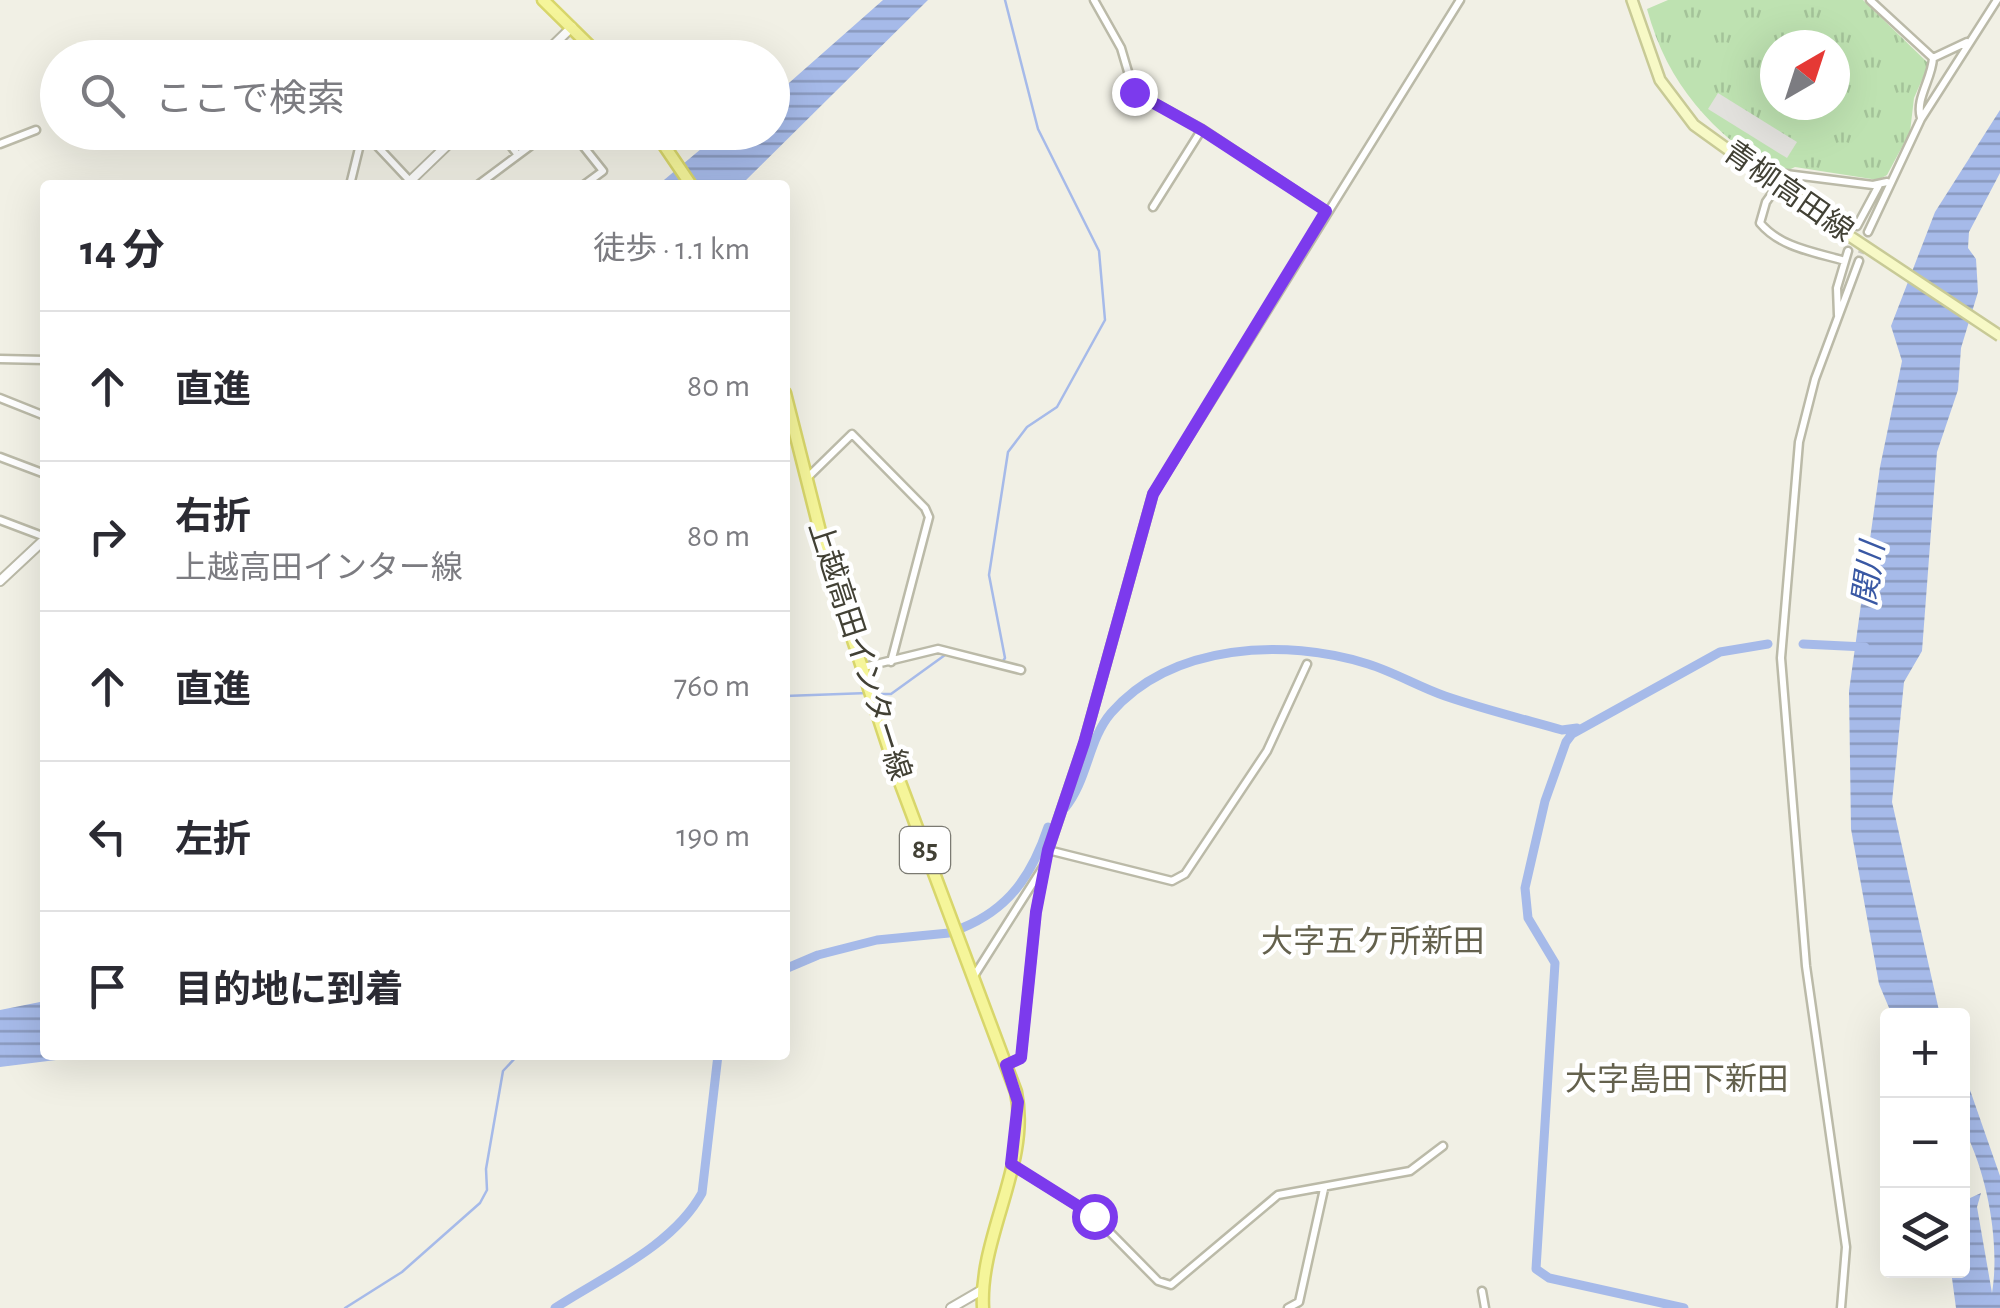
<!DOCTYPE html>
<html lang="ja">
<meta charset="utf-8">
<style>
:root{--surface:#fff;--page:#f7f7f7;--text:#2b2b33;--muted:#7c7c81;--line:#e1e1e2}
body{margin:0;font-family:"Alegreya Sans","Noto Sans JP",sans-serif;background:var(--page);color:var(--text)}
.controls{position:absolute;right:30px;bottom:30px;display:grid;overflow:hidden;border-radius:10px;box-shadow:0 10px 40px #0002}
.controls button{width:90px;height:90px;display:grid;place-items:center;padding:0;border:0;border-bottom:2px solid var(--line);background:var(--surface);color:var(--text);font:50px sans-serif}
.compass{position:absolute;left:1760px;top:30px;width:90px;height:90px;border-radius:50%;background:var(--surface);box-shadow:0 10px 40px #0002;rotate:39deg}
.stop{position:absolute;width:30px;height:30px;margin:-22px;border:8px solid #7c3aed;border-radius:50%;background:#fff}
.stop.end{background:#7c3aed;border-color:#fff;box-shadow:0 2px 10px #0008}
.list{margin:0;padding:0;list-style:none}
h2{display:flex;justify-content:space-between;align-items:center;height:130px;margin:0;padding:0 40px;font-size:42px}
h2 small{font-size:32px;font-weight:400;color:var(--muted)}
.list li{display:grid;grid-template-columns:65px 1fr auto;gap:30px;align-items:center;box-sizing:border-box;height:150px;padding:0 40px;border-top:2px solid var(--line)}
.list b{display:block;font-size:38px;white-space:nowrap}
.list p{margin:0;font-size:32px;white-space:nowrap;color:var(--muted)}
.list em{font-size:32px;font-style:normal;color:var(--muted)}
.icon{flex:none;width:55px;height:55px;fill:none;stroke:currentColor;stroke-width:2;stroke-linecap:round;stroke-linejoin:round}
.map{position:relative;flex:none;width:2000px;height:1308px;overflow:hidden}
.search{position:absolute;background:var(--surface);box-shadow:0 10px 40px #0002;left:40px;top:40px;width:750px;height:110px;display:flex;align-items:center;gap:25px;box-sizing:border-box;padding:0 35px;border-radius:55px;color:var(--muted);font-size:38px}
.panel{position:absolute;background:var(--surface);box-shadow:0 10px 40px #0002;left:40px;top:180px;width:750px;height:880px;border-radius:10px}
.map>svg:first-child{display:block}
.park{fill:url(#park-tufts);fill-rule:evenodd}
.parking{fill:#e2e1dd}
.water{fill:url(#water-rules);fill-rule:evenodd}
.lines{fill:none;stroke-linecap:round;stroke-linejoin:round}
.stream{stroke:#a6bae9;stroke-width:2.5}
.canal{stroke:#a6bae9;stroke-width:9}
.minor-tunnel{stroke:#cecdc2;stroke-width:6;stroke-dasharray:6 3;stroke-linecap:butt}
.minor-casing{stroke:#bbbaa8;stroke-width:11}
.tertiary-casing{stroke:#bbbaa8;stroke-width:12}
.secondary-casing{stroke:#c8ca96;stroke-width:14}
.primary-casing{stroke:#d8d66b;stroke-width:15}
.minor{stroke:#fff;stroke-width:6}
.tertiary{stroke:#fff;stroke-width:8}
.secondary{stroke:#f7f9c6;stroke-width:9}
.primary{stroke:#f5f59a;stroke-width:10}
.secondary-bridge-casing{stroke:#c8ca96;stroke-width:14;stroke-linecap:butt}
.secondary-bridge{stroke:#f7f9c6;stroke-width:9}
.route{stroke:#7c3aed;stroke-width:12}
.labels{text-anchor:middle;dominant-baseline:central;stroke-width:9;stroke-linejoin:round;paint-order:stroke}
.shield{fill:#fff;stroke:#7b7a72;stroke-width:2.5}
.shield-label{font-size:28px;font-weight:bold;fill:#424135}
.street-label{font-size:30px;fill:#424135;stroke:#fff}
.water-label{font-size:32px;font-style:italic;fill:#3958a4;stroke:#fff}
.neighbourhood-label{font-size:32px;fill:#64614d;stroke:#fff}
</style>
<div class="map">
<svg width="2000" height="1308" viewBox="0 0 2000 1308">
<defs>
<pattern id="park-tufts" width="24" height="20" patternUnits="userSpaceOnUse" patternTransform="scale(2.5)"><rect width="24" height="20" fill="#bee2b1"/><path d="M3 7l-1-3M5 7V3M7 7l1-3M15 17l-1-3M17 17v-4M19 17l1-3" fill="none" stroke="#a4c399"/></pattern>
<pattern id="water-rules" width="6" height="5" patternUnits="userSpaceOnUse" patternTransform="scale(2.5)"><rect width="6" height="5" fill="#a6bae9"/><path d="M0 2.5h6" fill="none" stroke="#8999be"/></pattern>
</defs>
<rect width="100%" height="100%" fill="#f1f0e5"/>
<path class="park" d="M1668,0h195l66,64 -15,34 -4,34 -23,43 -9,5 -83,-13 -17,8c-66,-43 -110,-89 -131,-166zM1775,45h60v60h-60z"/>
<path class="parking" d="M1718,93l79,49 -10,16 -79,-49z"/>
<path class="water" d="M883,0h45l-187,185h-83l62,-52 52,-1 1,-35z
M2000,110v63l-31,59 -1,16 8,11 2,33 -17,56 -3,42 -21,62 -15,199 -18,31 -12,120 48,213h-48l-13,-31 -28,-155 -2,-138 31,-224 22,-106 -11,-35 44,-114z
M45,1001v54h51l-96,12v-57z
M1963,1070l37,106v132h-44l-5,-37 11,-1zM1966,1133c22,45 34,111 26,160l-15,-86 4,-14 -11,5 -2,-8z"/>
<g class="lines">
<path class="stream" d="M1001,664l4,-6 -16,-83 19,-123 19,-25 30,-20 48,-87 -6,-69 -61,-122 -33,-129
M876,694h15l54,-39
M785,696l83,-3
M345,1308l57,-36 78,-69 7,-13 -1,-21 17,-98 15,-16"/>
<path class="canal" d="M1803,644l62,3
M1065,808c23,-28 23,-68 46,-95 61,-70 174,-75 257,-49 26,8 51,23 77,32 38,13 78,23 117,34l15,-2
M962,928c47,-19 70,-53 86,-101
M785,969l33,-14 59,-15 72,-7
M555,1308c49,-32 118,-62 147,-115l16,-138
M1684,1308l-135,-30 -13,-9 19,-306 -27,-45 -3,-30 20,-87 21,-59 6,-8 148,-82 48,-8"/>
<path class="minor-tunnel" d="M1858,262l10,-30"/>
<g class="minor-casing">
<path id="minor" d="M1094,0l27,48 13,44 68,37 124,82
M1870,0l63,58
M1933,58l34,-16
M1921,118c-6,-19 11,-39 12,-60
M364,132l46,49
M436,132l12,13
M500,132l18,23
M572,132l31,39 -19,14
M0,144l36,-14
M350,185l13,-53
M478,185l71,-53
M1153,207l49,-78
M1857,226l22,-41
M1868,232l53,-113 76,-119
M1845,261c-30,-9 -64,-13 -85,-38l6,-21 20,-28 87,11 14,-3
M1838,315l-1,-27 11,-37
M0,359l45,1
M0,398l45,18
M0,457l45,17
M806,479l46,-45 73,74 4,9 -38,145
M1153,494l307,-494
M0,520l45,17
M864,667l74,-18 83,21
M974,976l71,-112
M1006,1065l15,-7 15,-146 12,-62 124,31 13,-7 82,-123 40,-87
M1011,1164l83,52 64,65 13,4 107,-90 132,-24 33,-25
M1482,1291l3,17
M1288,1308l11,-6 25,-113
M1841,1308l5,-61 -40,-281 -25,-308 18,-216 16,-63 44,-118"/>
</g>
<g class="tertiary-casing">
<path id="tertiary" d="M540,58l32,-31
M406,185l55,-53
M0,581l45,-42
M1048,850l36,-107 69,-249
M951,1308l31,-18"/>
</g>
<g class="secondary-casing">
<path id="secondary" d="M1632,0l28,80 34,45 139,100"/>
</g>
<g class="primary-casing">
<path id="primary" d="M543,0l59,58
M655,132l36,53
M785,393l44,174 69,210 118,315c15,71 -37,144 -33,216"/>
</g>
<use href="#minor" class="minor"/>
<use href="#tertiary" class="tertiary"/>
<use href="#secondary" class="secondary"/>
<use href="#primary" class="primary"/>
<g class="secondary-bridge-casing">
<path id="secondary-bridge" d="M1833,225l167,111"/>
</g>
<use href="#secondary-bridge" class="secondary-bridge"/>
</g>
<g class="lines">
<path class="route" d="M1094,1216l-83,-52 7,-62 -12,-37 15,-7 15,-146 12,-62 36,-107 69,-249 173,-283 -124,-81 -68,-38"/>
</g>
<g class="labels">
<rect class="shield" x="900" y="827" width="50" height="46" rx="8"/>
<g class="shield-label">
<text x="925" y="850">85</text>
</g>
<g class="street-label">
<text transform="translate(1788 192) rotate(35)">青柳高田線</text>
<text transform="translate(859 651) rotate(72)">上越高田インター線</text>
</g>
<g class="water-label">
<text transform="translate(1869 574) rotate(-82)">関川</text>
</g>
<g class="neighbourhood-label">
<text x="1373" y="942">大字五ケ所新田</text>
<text x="1677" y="1080">大字島田下新田</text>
</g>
</g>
</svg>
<div class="controls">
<button>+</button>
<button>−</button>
<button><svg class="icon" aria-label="layers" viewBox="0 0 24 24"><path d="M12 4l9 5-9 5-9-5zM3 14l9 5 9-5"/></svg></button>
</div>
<svg class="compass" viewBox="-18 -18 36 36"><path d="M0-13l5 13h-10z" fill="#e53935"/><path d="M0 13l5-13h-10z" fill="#7c7c81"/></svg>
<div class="stop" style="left:1094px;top:1216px"></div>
<div class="stop end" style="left:1134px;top:92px"></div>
<div class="search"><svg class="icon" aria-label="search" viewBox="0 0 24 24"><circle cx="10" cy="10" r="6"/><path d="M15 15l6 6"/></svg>ここで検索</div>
<section class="panel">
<h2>14 分<small>徒歩 · 1.1 km</small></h2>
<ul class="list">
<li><svg class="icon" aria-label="ahead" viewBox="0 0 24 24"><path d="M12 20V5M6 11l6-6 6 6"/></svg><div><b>直進</b></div><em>80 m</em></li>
<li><svg class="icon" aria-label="right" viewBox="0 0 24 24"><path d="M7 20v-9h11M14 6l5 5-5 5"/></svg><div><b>右折</b><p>上越高田インター線</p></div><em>80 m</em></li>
<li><svg class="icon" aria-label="ahead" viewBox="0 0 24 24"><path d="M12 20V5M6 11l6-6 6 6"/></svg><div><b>直進</b></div><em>760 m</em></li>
<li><svg class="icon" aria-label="left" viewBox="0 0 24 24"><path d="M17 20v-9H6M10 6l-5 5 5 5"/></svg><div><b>左折</b></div><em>190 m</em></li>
<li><svg class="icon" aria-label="arrive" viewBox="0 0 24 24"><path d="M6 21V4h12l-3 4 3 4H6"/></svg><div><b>目的地に到着</b></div></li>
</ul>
</section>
</div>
